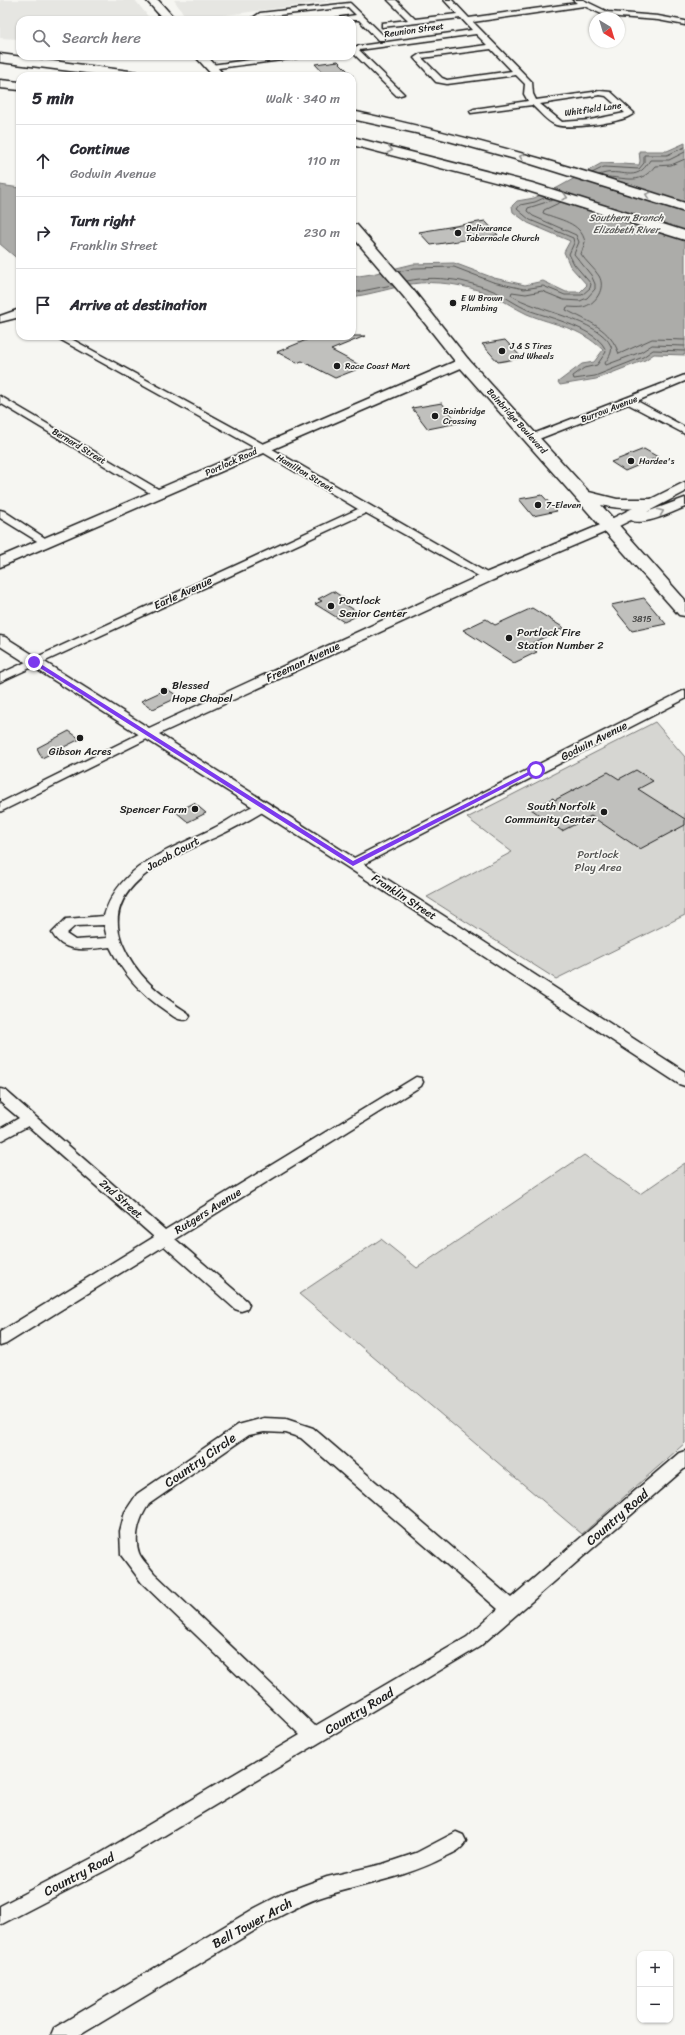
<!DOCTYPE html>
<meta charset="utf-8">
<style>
:root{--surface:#fff;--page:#f2f2f3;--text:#2b2b33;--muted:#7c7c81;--line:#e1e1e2}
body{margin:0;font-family:Sriracha,sans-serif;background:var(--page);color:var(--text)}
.controls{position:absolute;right:12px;bottom:12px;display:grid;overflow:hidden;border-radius:8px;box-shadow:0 1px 3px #0004}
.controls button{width:36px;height:36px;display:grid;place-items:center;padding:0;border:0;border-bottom:1px solid var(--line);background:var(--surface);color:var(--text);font:20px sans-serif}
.compass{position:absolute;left:589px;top:12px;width:36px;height:36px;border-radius:50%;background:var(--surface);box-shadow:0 1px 3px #0004;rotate:142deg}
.stop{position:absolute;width:12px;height:12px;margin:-9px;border:3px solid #7c3aed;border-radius:50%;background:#fff}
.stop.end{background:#7c3aed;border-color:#fff;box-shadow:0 1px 4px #0008}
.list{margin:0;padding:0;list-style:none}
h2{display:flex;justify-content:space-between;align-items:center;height:52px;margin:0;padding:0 16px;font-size:17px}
h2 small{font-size:13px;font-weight:400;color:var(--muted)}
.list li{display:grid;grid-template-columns:26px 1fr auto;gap:12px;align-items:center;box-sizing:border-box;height:72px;padding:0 16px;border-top:1px solid var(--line)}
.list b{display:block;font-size:15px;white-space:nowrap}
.list p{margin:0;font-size:13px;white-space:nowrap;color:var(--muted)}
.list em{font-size:13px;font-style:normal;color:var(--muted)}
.icon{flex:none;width:22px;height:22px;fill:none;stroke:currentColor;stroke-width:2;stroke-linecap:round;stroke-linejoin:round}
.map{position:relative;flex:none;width:685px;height:2035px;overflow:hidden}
.search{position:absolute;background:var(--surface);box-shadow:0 1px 3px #0004;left:16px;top:16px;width:340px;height:44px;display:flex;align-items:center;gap:10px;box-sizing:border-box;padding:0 14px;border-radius:12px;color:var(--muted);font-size:15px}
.panel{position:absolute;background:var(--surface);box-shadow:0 1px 3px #0004;left:16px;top:72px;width:340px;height:268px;border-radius:12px}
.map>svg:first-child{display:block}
.built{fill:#e6e6e2}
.green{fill:#d6d6d2;stroke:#797977}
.water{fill:#acaca9;stroke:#727271}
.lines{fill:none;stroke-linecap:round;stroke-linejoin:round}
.shore{stroke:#565654;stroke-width:1}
.building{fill:#c0c0bd;stroke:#1c1c1c}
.minor-casing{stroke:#1c1c1c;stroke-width:3}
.tertiary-casing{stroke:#1c1c1c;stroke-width:3}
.secondary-casing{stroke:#1c1c1c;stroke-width:3}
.primary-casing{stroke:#1c1c1c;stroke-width:3}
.motorway-casing{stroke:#1c1c1c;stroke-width:3}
.minor{fill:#f6f6f2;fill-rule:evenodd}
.tertiary{fill:#f6f6f2;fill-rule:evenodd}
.secondary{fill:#f6f6f2;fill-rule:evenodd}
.primary{fill:#f6f6f2;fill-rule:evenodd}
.motorway{fill:#f6f6f2;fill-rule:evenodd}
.oneway{stroke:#949492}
.route{fill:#7c3aed}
.poi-dot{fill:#1c1c1c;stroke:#f6f6f2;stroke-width:1.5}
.labels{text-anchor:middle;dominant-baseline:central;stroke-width:3.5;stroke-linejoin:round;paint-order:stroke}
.far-street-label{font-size:9px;fill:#1c1c1c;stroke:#f6f6f2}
.far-poi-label{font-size:9px;fill:#1c1c1c;stroke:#f6f6f2;text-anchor:start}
.number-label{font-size:9px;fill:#454544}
.far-water-label{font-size:10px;font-style:italic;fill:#565654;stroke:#f6f6f2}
.street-label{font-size:11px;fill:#1c1c1c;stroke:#f6f6f2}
.poi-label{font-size:11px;fill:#1c1c1c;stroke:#f6f6f2;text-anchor:start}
.park-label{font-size:11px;fill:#545453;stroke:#f6f6f2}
.near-street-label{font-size:13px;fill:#1c1c1c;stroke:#f6f6f2}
</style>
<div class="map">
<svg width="685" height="2035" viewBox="0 0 685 2035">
<rect width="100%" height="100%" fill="#f6f6f2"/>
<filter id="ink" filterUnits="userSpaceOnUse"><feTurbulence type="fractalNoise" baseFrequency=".025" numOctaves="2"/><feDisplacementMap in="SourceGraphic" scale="8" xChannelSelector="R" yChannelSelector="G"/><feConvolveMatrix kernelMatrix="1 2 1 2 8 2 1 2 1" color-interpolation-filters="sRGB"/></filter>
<g filter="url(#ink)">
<path class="built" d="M0,0h135l16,20h-131v19l-20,-1z
M174,0h168l-154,20z"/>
<path class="green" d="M655,722l30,35v158l-129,64 -129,-82 85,-45 -45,-34z
M584,1155l56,39 45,-31v280l-103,91 -283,-240 82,-55 36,29z"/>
<path class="water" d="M685,143v212l-31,-1 -9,6 -49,19 -36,6 -2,-3 24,-18 12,-2 9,-12c-25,-24 -47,-24 -76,-36 -13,-6 -25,-15 -38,-20 -23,-9 -53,-14 -78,-10 -20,4 -39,10 -59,13v-20l20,-3 41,-10 41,-1 40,15 31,7 18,-4 23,11h14l7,-7 -17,-19 -6,-14 6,-11 -42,-18 -15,-11 -1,-6 5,-5 17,-3 23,-10 45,-25 37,2 1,-4 -1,-10h28z
M0,185l20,3v73l-20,-17z"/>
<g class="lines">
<path class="shore" d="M592,173l12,-6 35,2 5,-6v-8h23l18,-8
M599,175c23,-9 36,11 51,-15h19l16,-8
M608,177c21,1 32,8 47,-11l16,-1 14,-6
M553,200l-25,8 -1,3 6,5 43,19 3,7 -5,12 17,21 4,9v5l-8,9 -7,3 -16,-1 -22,-9 -16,3 -14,-2 -1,3c24,16 89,25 100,51 2,7 -3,12 -6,17l1,2 35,-13 11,-7 33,1
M561,202l-17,8 -1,3c16,7 38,9 42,29l-4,12c5,8 13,14 18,22 7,12 -3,28 -16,31 -5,1 -11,0 -16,0l-1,3c23,12 44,18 53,44l33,-15 33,1
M399,272l15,-4 40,-1 39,15 31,7 19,-3 22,9h17l8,-7 1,-4 -17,-20 -5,-10 5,-11 -1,-5 -43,-18 -13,-11 3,-4 15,-3 11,-5
M407,281c18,-4 36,-3 54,0 12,3 24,6 35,11 11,6 21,13 32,18 19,7 74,20 78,42l-9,13 -13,3 -11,8 1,3 21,-3 48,-19 10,-7 32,1
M352,293l40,-8"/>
</g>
<path class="building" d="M338,61l15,15h-27l-11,-12z
M485,221l13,14 -67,10 -12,-13z
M316,336h49l-34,14 32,17 -28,11 -33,-17 -5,2 -20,-11z
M505,340l17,18 -24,4 -16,-18z
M442,403l16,20 -30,6 -16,-21z
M644,449l14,8 -33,14 -14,-9z
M542,495l15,16 -24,5 -14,-17z
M333,591l15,10 -5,2 18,11 -17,8 -29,-18 7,-3 -4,-2z
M644,598l22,26 -34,7 -21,-26z
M532,608l32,20 -36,17 9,7 -23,11 -51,-33 23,-11 9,6z
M167,689l12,8 -26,12 -12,-8z
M69,731l11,8 -38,19 -5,-10z
M636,770l17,11 -15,8 47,30v6l-45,24 -49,-33 -29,15 -31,-22 22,-11 2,2 53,-28 11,7z
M194,803l12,10 -18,9 -12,-10z"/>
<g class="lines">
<g class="minor-casing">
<path id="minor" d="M388,0h8l19,19 42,-5 -13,-14h8l17,18 108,-15 -4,-3h10l25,12 50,4 27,5v4l-27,-5 -52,-4 -22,-10 -111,16 59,60 1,12 3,6 64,-9 11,1 23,21c-9,10 -65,16 -78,12 -9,-3 -17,-14 -24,-20l-61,8 -1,-2 4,-2 54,-8 -4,-7 1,-10 -9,-9 -69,9 -11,-2 -22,-24 6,-4 67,-9 -11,-11 -117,16 45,44 -7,2 -45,-44v-5l120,-17 -11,-12 -79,9v-4l26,-3zM491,49l21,22 -65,9 -5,-2 -20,-20zM600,95l6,1 19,17 -35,7 -28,2 -22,-18z
M350,3l34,33v4h-6l-19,-20h-27l4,-2 20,-3 -8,-8 -86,10 -3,3h-9l10,-7z
M279,56h22l-4,2 -86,11 -4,-2 4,-2z
M17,310l3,1v6l-20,5v-6z
M54,336h12l201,110 227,131 -6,3 -4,-1 -118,-66 -366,169v-8l358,-165 -99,-59z
M685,375v6l-48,20 48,26v7l-57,-30 -92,36h-8l-1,-2 1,-2z
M0,396l163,96 1,2 -5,3 -4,-1 -155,-93z
M0,510l4,1 47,31 -5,3 -4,-1 -42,-26z
M685,690v9l-327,168h-10l-2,-3 2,-3z
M147,730l4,1 2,3 -2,3 -151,75v-9z
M262,803l6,4 -2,3c-15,9 -31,18 -48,26 -42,20 -119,47 -96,107 13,32 38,52 66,70l2,3 -2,3c-9,3 -15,-3 -22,-8 -25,-17 -43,-37 -56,-64 -21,2 -46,8 -58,-14l14,-14 38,-3c16,-53 67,-66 112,-89 14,-7 30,-20 46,-24zM104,925l3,13 -32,2 -9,-6 9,-8z
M416,1077l5,1 2,4 -2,4 -246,153 72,62 2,4 -2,4 -6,2 -6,-2 -71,-63 -158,98 -6,2v-14l154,-95 -126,-111 -28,15v-12l19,-11 -19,-16v-13l5,1 160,140z
M264,1418l22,1 27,9 198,170 168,-145 6,-2v17l-206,179 -369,221 -110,57v-19l96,-50 204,-121 -158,-152 -21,-28 -1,-24 5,-19 12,-18 101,-69zM264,1432l22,1 15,5 197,171 -31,28 -152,89 -161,-153c-4,-6 -13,-14 -15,-20 -6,-17 1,-36 10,-49l100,-69z
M456,1832l7,3 3,6c-4,9 -13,12 -21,16 -38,20 -77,26 -117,38 -21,6 -40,17 -59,27l-189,113h-29l3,-7 201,-120 31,-16 41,-15 56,-13 33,-11z"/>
</g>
<g class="tertiary-casing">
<path id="tertiary" d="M610,521l5,1 2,3 -2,3 -122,52 -334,154 200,127 326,211v14l-6,-2 -332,-217 -347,-221v-10l5,1 144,91 334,-154z"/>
</g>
<g class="secondary-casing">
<path id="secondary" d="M463,358l5,1 2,3 -2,3 -468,202v-10z
M685,482v10l-38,20 38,-14v9c-12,5 -43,20 -54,13l-16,8h-10l-2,-3 2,-3z"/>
</g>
<g class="primary-casing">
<path id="primary" d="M146,0h12l18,20h-12z
M195,56h12l18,20h-12z
M352,224l5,1 57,66 54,68 121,133 28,7h40l2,3 -2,3c-19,5 -37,4 -56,0l84,95v16l-6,-1 -221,-250 -54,-68 -52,-61z"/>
</g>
<g class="motorway-casing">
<path id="motorway" d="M0,54l137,18 6,4h-34l-109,-14z
M0,80l20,2v8l-20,-2z
M352,111c113,24 223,56 333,92v9l-170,-53 -81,-22 -82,-18z
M352,137l180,46 153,48v9l-163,-51 -170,-44z"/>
</g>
<use href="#minor" class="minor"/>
<use href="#tertiary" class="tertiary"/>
<use href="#secondary" class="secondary"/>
<use href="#primary" class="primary"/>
<use href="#motorway" class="motorway"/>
</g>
<defs><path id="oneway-chevron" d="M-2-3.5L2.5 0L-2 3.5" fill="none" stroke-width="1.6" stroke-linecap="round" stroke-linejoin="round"/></defs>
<g class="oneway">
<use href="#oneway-chevron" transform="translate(390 150) rotate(14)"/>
<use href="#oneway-chevron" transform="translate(522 157) rotate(-164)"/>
<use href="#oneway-chevron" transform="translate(648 195) rotate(-161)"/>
<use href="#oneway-chevron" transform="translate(565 197) rotate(17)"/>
<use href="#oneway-chevron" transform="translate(661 512) rotate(-21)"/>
</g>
</g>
<path class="route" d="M32,661h4l317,200 181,-92 5,1 -186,96 -321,-203z"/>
<g class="poi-dot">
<circle cx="458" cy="233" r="4"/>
<circle cx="453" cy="303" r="4"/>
<circle cx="502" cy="351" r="4"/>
<circle cx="337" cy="366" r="4"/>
<circle cx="435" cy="416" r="4"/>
<circle cx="631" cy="461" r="4"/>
<circle cx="538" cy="505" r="4"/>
<circle cx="331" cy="606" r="4"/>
<circle cx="509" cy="638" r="4"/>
<circle cx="164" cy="691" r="4"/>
<circle cx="80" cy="738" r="4"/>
<circle cx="195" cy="809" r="4"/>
<circle cx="604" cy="812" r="4"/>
</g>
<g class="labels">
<g class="far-street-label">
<text transform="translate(414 30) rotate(-8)">Reunion Street</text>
<text transform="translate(593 109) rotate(-8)">Whitfield Lane</text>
<text transform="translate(609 409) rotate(-21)">Burrow Avenue</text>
<text transform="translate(517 421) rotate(48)">Bainbridge Boulevard</text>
<text transform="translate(79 446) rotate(31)">Bernard Street</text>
<text transform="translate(231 462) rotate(-24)">Portlock Road</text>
<text transform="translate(305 473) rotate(31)">Hamilton Street</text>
</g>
<g class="far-poi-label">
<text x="466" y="228">Deliverance<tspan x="466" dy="10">Tabernacle Church</tspan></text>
<text x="461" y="298">E W Brown<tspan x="461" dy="10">Plumbing</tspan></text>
<text x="510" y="346">J &amp; S Tires<tspan x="510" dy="10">and Wheels</tspan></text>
<text x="345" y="366">Race Coast Mart</text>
<text x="443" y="411">Bainbridge<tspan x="443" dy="10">Crossing</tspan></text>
<text x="639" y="461">Hardee's</text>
<text x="546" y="505">7-Eleven</text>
</g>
<g class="number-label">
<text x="642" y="619">3815</text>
</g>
<g class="far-water-label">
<text x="626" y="218">Southern Branch<tspan x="626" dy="12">Elizabeth River</tspan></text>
</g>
<g class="street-label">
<text transform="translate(183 593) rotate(-25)">Earle Avenue</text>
<text transform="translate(303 662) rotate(-25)">Freeman Avenue</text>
<text transform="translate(594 741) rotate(-27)">Godwin Avenue</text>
<text transform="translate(173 854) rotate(-29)">Jacob Court</text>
<text transform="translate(404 897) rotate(33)">Franklin Street</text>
<text transform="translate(121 1199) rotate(41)">2nd Street</text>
<text transform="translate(208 1211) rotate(-32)">Rutgers Avenue</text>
</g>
<g class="poi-label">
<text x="339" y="600">Portlock<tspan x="339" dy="13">Senior Center</tspan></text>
<text x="517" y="632">Portlock Fire<tspan x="517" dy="13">Station Number 2</tspan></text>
<text x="172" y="685">Blessed<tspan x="172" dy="13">Hope Chapel</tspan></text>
<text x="80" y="751" text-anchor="middle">Gibson Acres</text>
<text x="596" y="806" text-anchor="end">South Norfolk<tspan x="596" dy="13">Community Center</tspan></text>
<text x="187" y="809" text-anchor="end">Spencer Farm</text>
</g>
<g class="park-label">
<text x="598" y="854">Portlock<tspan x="598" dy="13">Play Area</tspan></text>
</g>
<g class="near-street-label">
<text transform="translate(200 1460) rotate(-35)">Country Circle</text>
<text transform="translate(617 1517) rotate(-41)">Country Road</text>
<text transform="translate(359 1711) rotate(-31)">Country Road</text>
<text transform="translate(79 1874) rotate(-28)">Country Road</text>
<text transform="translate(252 1923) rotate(-29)">Bell Tower Arch</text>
</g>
</g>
</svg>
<div class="controls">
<button>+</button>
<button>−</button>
</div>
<svg class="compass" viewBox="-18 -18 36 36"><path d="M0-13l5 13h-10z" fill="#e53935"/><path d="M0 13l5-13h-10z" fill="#7c7c81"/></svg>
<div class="stop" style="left:536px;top:770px"></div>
<div class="stop end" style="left:34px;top:662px"></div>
<div class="search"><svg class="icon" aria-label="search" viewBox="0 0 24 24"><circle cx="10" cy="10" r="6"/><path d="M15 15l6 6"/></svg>Search here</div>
<section class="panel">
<h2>5 min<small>Walk · 340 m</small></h2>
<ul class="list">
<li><svg class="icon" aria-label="ahead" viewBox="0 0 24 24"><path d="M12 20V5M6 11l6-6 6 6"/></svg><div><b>Continue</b><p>Godwin Avenue</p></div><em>110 m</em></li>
<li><svg class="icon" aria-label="right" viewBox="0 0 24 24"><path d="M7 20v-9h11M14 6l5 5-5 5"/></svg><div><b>Turn right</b><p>Franklin Street</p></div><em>230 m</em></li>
<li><svg class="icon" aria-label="arrive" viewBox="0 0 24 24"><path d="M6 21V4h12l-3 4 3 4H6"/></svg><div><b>Arrive at destination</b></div></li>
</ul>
</section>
</div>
